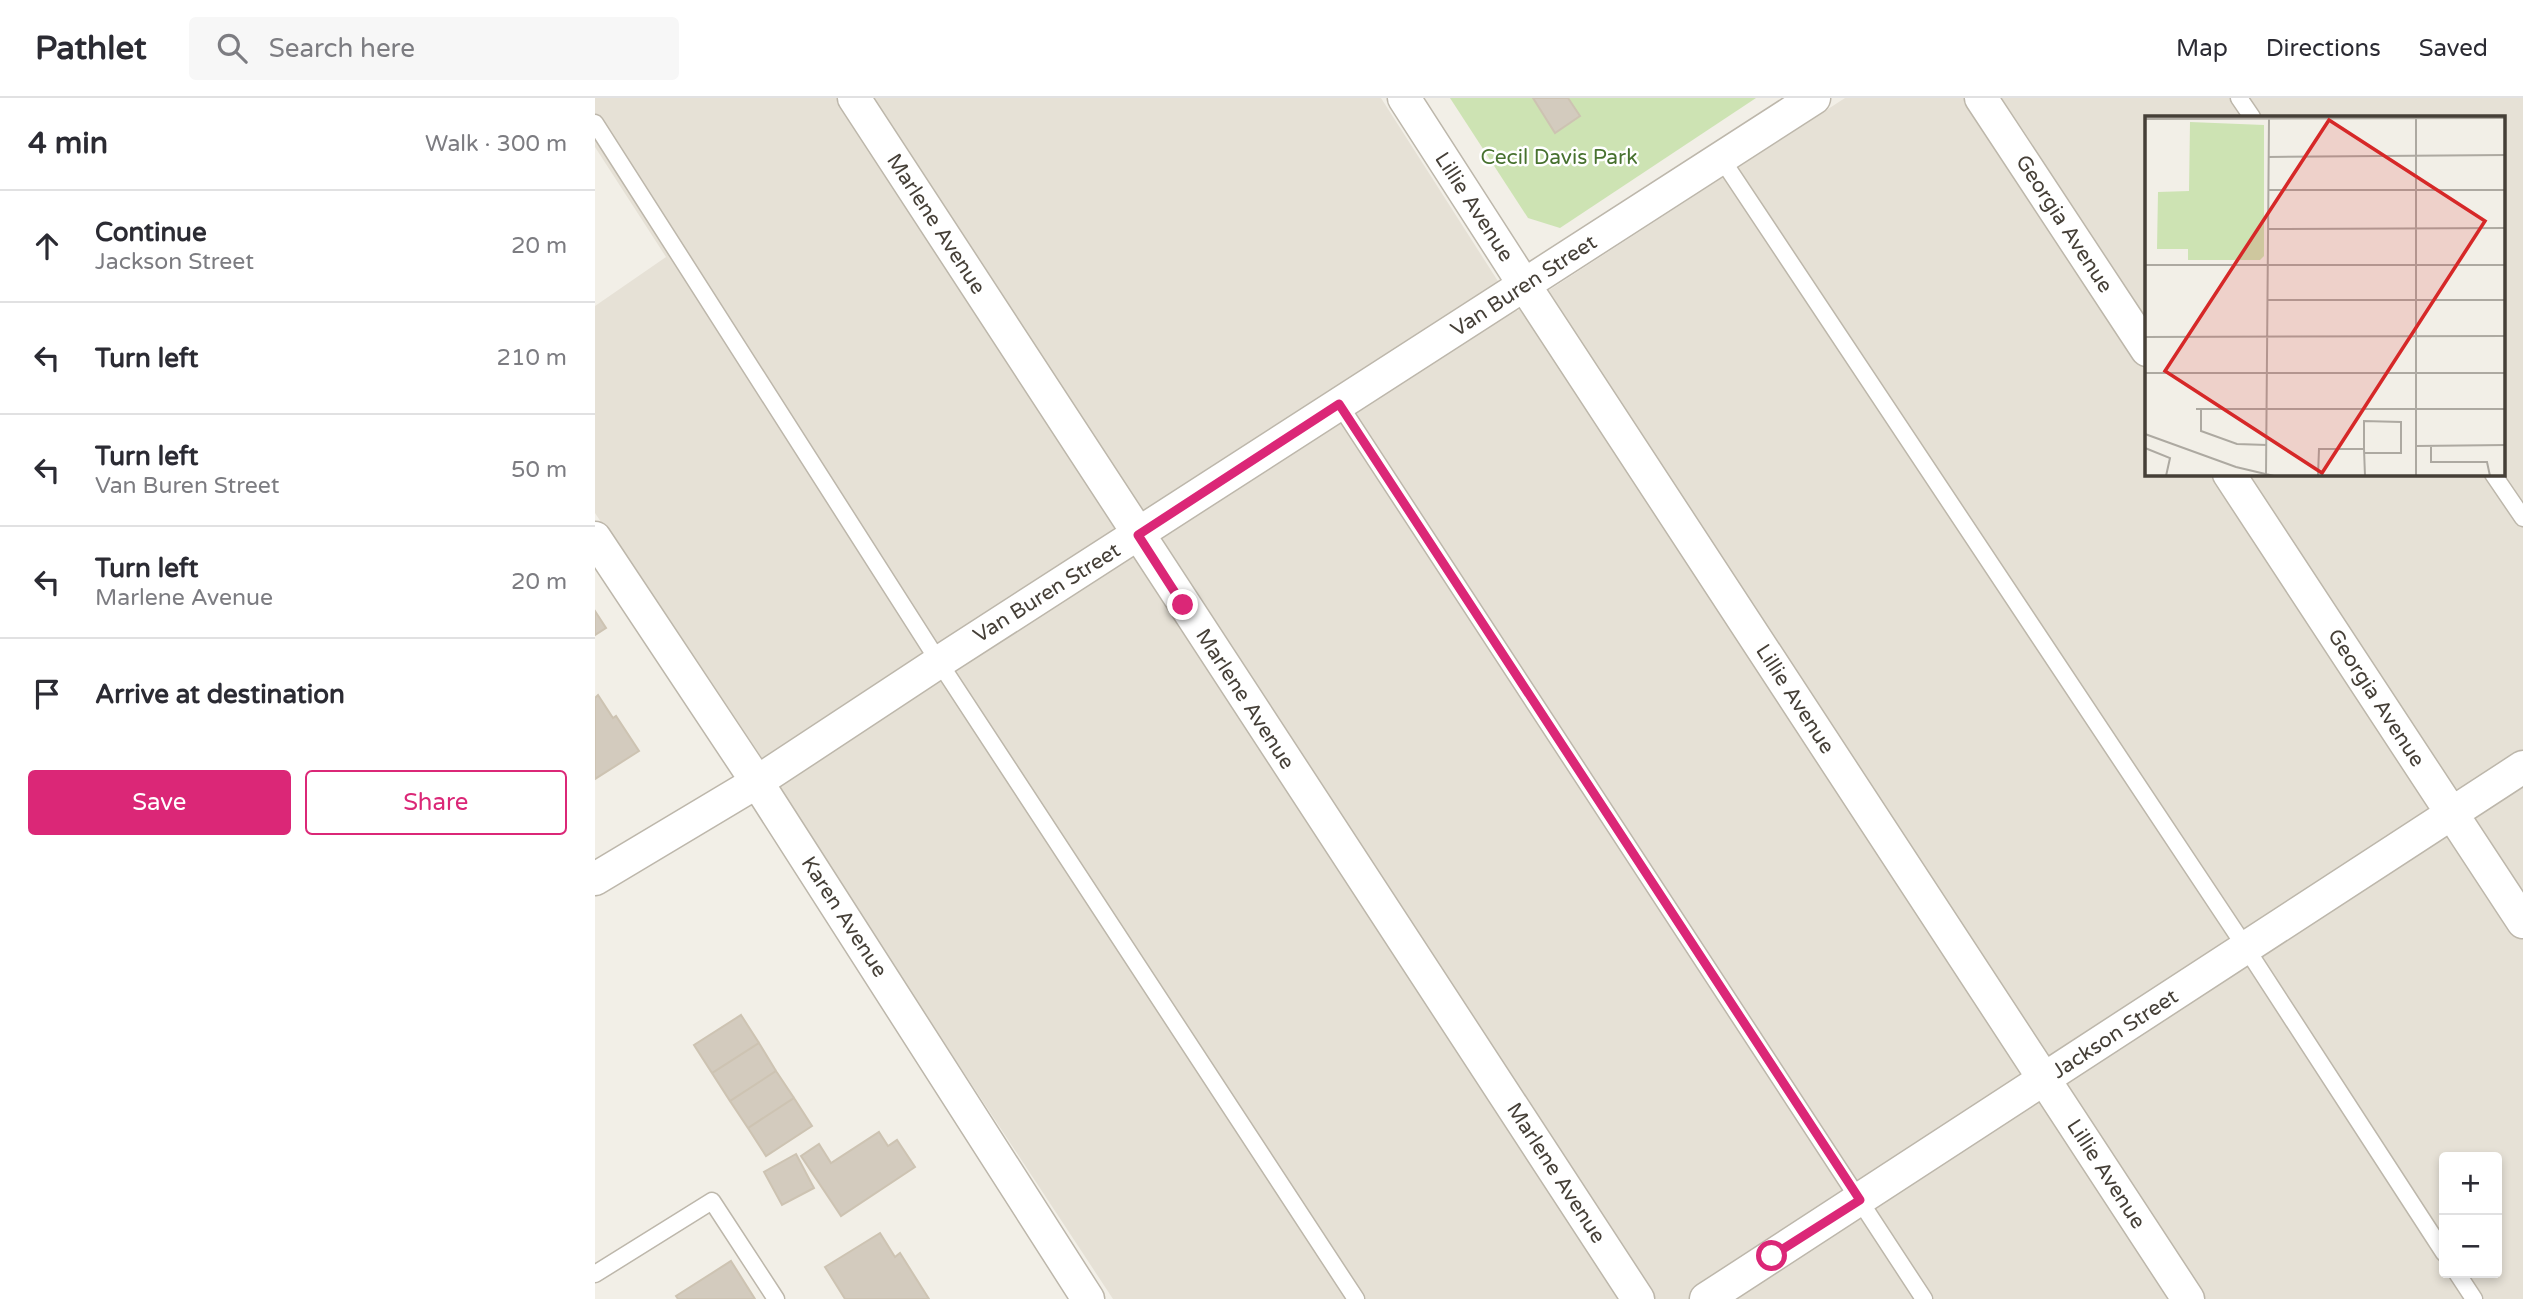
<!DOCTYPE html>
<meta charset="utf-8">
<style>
:root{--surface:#fff;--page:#f7f7f7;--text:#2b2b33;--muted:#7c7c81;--line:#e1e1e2;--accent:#db2777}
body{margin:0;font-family:"Varela Round",sans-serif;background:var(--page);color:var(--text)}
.controls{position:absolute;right:21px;bottom:21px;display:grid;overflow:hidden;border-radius:7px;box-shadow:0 4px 10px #0003}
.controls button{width:63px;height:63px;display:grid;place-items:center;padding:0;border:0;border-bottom:2px solid var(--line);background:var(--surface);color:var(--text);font:35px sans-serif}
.stop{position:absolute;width:21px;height:21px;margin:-16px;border:5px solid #db2777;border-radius:50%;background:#fff}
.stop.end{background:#db2777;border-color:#fff;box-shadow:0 2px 7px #0008}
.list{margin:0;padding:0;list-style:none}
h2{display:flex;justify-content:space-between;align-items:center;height:91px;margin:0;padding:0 28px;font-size:30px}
h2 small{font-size:23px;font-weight:400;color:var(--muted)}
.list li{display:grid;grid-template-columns:46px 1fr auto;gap:21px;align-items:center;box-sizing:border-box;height:112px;padding:0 28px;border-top:2px solid var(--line)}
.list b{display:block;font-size:26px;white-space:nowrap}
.list p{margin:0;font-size:23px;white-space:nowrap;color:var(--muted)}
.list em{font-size:23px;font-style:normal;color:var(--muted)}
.actions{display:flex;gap:14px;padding:21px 28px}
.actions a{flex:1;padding:16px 0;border:2px solid var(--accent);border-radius:7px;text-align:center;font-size:24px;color:var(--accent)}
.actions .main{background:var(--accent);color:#fff}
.icon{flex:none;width:38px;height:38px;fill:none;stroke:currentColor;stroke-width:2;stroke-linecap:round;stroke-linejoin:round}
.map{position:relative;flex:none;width:1928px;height:1201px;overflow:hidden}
header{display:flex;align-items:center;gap:42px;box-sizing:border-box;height:98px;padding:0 35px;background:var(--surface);border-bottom:2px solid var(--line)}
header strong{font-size:33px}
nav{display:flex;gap:38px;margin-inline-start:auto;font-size:24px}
.search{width:490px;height:63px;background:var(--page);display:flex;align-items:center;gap:18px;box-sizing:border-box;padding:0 24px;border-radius:7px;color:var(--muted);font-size:26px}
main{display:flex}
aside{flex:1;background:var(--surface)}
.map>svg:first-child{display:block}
.residential{fill:#e6e1d6;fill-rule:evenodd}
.green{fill:#cde3b3}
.building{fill:#d3cbbe;stroke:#cdc3b2;stroke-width:2}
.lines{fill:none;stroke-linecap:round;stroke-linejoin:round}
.service-casing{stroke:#bdb7ab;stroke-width:19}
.minor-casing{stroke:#bdb7ab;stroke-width:35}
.service{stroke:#fff;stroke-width:16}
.minor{stroke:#fff;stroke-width:32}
.route{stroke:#db2777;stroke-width:9}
.labels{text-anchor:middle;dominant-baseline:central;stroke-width:5;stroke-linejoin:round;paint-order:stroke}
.park-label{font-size:21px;fill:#47712f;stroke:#fff}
.street-label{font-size:21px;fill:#453f37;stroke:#fff}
.inset-road{fill:none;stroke:#ada9a1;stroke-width:2}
.view{fill:#d62828;fill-opacity:0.15;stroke:#d62828;stroke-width:3.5}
.inset-edge{fill:none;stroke:#453f37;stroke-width:3.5}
</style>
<header>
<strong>Pathlet</strong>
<div class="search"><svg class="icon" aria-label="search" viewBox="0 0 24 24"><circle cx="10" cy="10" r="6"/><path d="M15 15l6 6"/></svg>Search here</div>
<nav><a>Map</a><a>Directions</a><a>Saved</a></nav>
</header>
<main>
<aside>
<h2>4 min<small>Walk · 300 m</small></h2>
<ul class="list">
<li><svg class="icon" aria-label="ahead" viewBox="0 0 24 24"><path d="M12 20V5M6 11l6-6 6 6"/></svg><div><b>Continue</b><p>Jackson Street</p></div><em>20 m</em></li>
<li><svg class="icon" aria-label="left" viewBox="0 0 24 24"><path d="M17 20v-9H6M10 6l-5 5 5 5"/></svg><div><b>Turn left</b></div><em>210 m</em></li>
<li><svg class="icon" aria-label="left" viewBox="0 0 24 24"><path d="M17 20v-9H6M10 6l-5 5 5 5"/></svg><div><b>Turn left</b><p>Van Buren Street</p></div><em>50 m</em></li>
<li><svg class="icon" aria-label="left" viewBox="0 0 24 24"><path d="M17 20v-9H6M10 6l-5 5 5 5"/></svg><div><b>Turn left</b><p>Marlene Avenue</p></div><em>20 m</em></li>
<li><svg class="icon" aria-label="arrive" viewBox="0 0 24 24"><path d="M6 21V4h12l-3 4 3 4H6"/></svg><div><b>Arrive at destination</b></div></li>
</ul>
<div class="actions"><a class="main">Save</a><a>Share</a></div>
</aside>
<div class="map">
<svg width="1928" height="1201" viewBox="0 0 1928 1201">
<rect width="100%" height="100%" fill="#f2efe7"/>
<path class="residential" d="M0,0h786l136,213 328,-213h678v1201h-1410l-518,-786v-207l71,-49 -71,-110zM1552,19h357v357h-357zM1849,1059h53v116h-53z"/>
<path class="green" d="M855,0h306l-196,130 -32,-10z"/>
<path class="building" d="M938,0h35l12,18 -25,17z
M0,513l11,17 -11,7z
M3,597l15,23 3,-2 23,35 -44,28v-81z
M146,917l18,28 -47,30 -18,-28z
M164,945l17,28 -46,30 -18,-28z
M181,973l18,27 -46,30 -18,-27z
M199,1000l18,28 -46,30 -18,-28z
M284,1034l9,14 9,-6 18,27 -74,49 -40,-60 18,-12 12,19z
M201,1056l18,34 -32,17 -18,-33z
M285,1135l15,24 5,-4 29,46h-84l-20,-32z
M136,1163l24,38h-77l-2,-3z"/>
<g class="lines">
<g class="service-casing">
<path id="service" d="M1644,0l13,19
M0,25l344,539 417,637
M1126,60l525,790 198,305
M744,306l585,895
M1898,376l30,44
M1862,1175l17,26
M0,1176l117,-73 64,98"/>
</g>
<g class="minor-casing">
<path id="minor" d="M259,0l784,1201
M809,0l121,188 663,1013
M1386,0l166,252
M1634,376l294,448
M0,440l162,244 331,517
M0,781l162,-97 182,-120 875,-564
M1111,1201l817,-532"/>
</g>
<use href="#service" class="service"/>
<use href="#minor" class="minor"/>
</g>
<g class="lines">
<path class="route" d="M588,507l-45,-70 201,-131 521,796 -88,56"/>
</g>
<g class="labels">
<g class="park-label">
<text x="964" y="59">Cecil Davis Park</text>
</g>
<g class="street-label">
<text transform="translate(879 109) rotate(57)">Lillie Avenue</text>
<text transform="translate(341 126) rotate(57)">Marlene Avenue</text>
<text transform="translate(1469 126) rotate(57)">Georgia Avenue</text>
<text transform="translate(929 188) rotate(-33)">Van Buren Street</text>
<text transform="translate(452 495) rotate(-32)">Van Buren Street</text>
<text transform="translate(1781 600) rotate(57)">Georgia Avenue</text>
<text transform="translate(650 601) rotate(57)">Marlene Avenue</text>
<text transform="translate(1200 601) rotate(57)">Lillie Avenue</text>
<text transform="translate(249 819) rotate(57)">Karen Avenue</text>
<text transform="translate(1520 936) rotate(-33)">Jackson Street</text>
<text transform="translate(961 1075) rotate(57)">Marlene Avenue</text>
<text transform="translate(1511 1076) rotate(57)">Lillie Avenue</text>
</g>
</g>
<g transform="translate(1550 18)">
<rect width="360" height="360" fill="#f2efe7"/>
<path d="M45,6l74,3v131l-4,4h-72v-11h-31l1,-57 31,-1z" fill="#cde3b3"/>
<path class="inset-road" d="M271,1v359M0,3l361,-1M123,41l238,-2M123,74h238M123,113l238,-1M0,149h361M123,184h238M0,221l361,-1M0,257h361M51,293h310M56,293v22l36,13 30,1M0,318l91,33 38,9M271,330l90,-1M286,330v16h56l3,14M0,332l25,10 -4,18M219,333v-28l37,1v31h-37M121,359l3,-356M173,360l1,-27h45l1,27"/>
<path class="view" d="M184,4l156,101 -163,252 -157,-102z"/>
<rect width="360" height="360" class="inset-edge"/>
</g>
</svg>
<div class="controls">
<button>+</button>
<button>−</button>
</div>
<div class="stop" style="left:1177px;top:1158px"></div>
<div class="stop end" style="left:588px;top:507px"></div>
</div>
</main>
